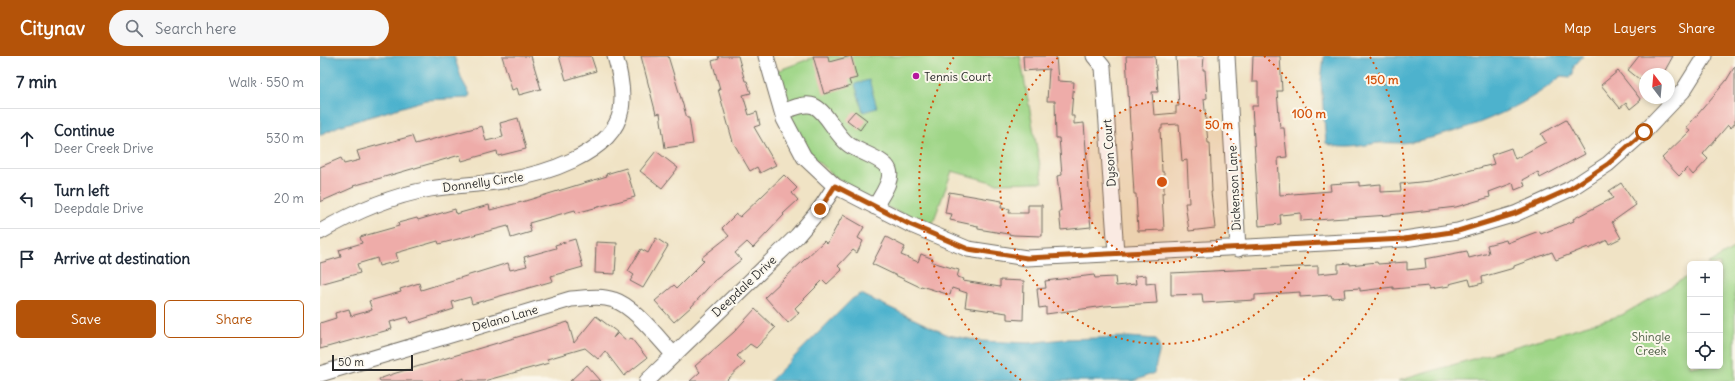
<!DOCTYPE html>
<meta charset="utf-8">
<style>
:root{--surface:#fff;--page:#f6f6f7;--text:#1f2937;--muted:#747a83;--line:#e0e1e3;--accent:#b45309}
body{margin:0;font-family:Delius,sans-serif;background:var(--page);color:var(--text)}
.controls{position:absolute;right:12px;bottom:12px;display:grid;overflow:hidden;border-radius:6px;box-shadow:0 2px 6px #0003}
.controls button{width:36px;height:36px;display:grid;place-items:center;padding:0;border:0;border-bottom:1px solid var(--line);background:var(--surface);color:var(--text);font:20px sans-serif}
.compass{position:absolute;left:1319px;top:12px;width:36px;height:36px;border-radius:50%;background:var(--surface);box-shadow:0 2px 6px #0003;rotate:344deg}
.scale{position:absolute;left:12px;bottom:10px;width:81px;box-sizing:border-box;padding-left:4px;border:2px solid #2b2b2b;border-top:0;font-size:11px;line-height:14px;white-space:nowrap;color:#2b2b2b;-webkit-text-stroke:3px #fbf7ec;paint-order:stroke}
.stop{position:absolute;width:12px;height:12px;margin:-9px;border:3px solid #b45309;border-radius:50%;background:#fff}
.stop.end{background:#b45309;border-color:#fff;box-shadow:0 1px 4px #0008}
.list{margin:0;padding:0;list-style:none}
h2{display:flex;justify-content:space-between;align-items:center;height:52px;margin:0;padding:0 16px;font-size:17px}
h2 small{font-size:13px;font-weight:400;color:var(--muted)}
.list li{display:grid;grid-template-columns:26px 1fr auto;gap:12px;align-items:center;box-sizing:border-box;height:60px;padding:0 16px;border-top:1px solid var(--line)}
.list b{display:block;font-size:15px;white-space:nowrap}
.list p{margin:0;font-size:13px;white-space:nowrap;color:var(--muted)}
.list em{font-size:13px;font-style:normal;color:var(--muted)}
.actions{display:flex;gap:8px;padding:12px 16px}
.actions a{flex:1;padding:9px 0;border:1px solid var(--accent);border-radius:6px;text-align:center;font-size:14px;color:var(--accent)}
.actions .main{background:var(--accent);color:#fff}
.icon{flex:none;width:22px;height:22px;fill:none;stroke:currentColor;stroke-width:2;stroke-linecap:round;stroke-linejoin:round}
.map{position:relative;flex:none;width:1415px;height:325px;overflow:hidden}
header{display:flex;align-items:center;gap:24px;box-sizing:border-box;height:56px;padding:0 20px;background:var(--accent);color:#fff}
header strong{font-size:19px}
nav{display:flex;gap:22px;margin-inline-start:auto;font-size:14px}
.search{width:280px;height:36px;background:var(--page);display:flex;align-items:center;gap:10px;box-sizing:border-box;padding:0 14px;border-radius:22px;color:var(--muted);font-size:15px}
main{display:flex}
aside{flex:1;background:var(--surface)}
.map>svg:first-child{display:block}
.green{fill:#9ed586;stroke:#648058}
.water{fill:#4eb2cd;stroke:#3c6e7c}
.building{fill:#eeaca9}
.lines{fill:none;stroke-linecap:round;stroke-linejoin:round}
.minor-casing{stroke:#706b61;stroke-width:17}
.minor{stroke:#fff;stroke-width:15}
.route{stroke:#b45309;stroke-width:5}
.ring{fill:none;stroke:#d5540f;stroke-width:2;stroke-dasharray:2 4}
.poi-dot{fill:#b5179e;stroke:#fbf7ec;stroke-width:1.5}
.labels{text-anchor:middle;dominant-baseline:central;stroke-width:4;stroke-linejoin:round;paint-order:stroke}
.poi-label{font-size:12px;fill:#2b2b2b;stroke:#fbf7ec;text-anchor:start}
.street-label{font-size:12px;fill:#2b2b2b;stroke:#fbf7ec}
.park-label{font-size:12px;fill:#4e5e46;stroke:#fbf7ec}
.centre{fill:#d5540f;stroke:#fbf7ec;stroke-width:2}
.ring-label{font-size:12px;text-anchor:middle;font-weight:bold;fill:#d5540f;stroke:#fbf7ec;stroke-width:4;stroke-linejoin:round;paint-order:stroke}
</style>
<header>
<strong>Citynav</strong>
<div class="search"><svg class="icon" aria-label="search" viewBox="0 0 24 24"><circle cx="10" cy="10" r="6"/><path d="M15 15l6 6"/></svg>Search here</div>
<nav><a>Map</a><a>Layers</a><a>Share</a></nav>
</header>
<main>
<aside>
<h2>7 min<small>Walk · 550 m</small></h2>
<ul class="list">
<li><svg class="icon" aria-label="ahead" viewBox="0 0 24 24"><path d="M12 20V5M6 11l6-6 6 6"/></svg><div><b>Continue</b><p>Deer Creek Drive</p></div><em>530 m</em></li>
<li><svg class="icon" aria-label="left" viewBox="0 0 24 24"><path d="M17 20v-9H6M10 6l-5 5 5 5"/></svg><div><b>Turn left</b><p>Deepdale Drive</p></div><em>20 m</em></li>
<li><svg class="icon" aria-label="arrive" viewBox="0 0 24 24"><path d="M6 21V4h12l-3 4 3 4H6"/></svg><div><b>Arrive at destination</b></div></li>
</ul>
<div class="actions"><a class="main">Save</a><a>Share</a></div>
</aside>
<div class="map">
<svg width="1415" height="325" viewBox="0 0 1415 325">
<rect width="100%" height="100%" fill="#fbf7ec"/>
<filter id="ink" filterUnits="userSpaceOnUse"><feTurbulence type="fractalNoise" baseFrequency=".025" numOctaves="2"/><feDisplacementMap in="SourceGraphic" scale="8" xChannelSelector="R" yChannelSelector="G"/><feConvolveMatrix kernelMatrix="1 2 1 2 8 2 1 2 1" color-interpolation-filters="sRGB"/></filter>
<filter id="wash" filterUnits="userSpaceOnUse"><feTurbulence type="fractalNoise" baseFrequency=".012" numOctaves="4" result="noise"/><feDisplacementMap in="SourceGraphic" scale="16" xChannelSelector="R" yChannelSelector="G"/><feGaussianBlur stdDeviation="0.9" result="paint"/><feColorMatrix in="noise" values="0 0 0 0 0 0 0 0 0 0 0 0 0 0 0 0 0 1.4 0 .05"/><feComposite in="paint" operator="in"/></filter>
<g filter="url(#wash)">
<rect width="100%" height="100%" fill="#f0e3c5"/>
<path class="green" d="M497,0h203l23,126 -48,1 -43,-12 -20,54c-52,-19 -108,-43 -137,-93 -7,-12 -13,-46 -18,-61z
M1415,192v133h-337l224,-66 68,-40v91h30v-102h-12z"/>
<path class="water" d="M0,0h134l8,24 8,14 -2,4 -42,2 -87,26 -19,9z
M1004,0h259l-9,10 -1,9 -3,2 -9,-1c-35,32 -104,59 -151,66 -10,2 -21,0 -31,1 -17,2 -37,8 -53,0l-5,-61z
M549,24l8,28 -14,4 -8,-28z
M541,238l87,41 32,6 49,2 35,-4 65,-2 27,2 4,10 -6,24 -20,8h-364l82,-82z"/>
<g id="blocks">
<path class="building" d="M182,0h29l10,33 -22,6 -2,-7 -5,2z
M239,0h32l5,15 -30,9z
M321,0h27l19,62h2l4,26 -28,4 -5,-35 -4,1z
M398,0h20l7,25h2l4,12 -8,2 6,20 8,-3 3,13 -6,2 22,38 -16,8 -3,-6 -7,4 -17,-29 -15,-53h2l-8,-28 7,-2z
M493,0h15l1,6 22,-6 6,22 -8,2 2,6 -27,8z
M703,0h33l2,25 16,1 -3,34h3v8l10,-1 6,79h-2l3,25 -30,3 -2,-19h2l-4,-35 5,-1 -3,-37h-3l-1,-37h-8l2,-32 -25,2z
M806,0h29l3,36h-6l2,23 22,-2v-7h3l-3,-50h28l-1,14h2l2,28 -3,1 4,44h2l2,49h-1l4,36 -26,3 -4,-28h4l-2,-43 -5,1 -3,-37 -17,1v4h-2l2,43h2v21h-2l2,37 -26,1 -2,-37h-2z
M933,0h27l2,35h-5l3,37h4l3,29 -9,1 2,37 51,-4 -1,-7 29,-2v4l22,-2v8l20,-1 -1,-7 30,-3 64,-17 -3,-9 20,-7 4,11 31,-17 -5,-8 25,-14 19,34 -45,24 -2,-6 -15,8 2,6 -10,4 -2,-7 -24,9 1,5 -34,10 -67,8 -88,6v-8l-21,2 1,9 -22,2 -7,-120h6v-24h-6z
M1319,0h34l-10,18h-18v10l-17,-14z
M1415,10v57l-4,5 -3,-3 -25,29 5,5 -15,16 -6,-7 -8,8 -17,-18 28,-27 -4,-3 40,-47z
M1298,15l23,29 -11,9 -4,-6 -6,5 -19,-23z
M535,55l12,9 -7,10 -13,-10z
M198,62l8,31 -28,7 -1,-5 -35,10 -2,-6 -107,31 1,1 -34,15v-35l21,-9 3,6 16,-4 -3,-9 55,-15 3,8 67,-18 4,15 17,-4 -3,-14z
M336,95l22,17 -16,20 -22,-17z
M306,112l9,29 -59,16 -1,-3 -46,13 2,9 -20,6 -3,-12 -69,18 -1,-3 -42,12 2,8 -19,5 -2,-8 -20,6 3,9 -40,11v-21l21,-6 -2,-7 23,-7 -2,-6 39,-11 -1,-3 19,-5 1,2 37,-11 1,5 33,-9 1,5 32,-8 85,-26 -1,-2z
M464,119l13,13 -5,5 6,7 -15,14 1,1 -31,33 -6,-6 -12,11 6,7 -27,21 -22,25 -18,16 -19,-21 19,-16 3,3 27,-27 -3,-3 28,-22 -7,-8 14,-14 4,3z
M1301,127l15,22 -24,17 9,16 -12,6 -2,-4 -18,9 -1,-2 -32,13 -4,-8 -38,14v2l-32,9 1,6 -12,3 -2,-7 -20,5 1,2 -21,3v-3l-36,3v-2l-33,4v-3l-16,1 1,8 -13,1 -1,-3 -31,2v-5l-45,3v5l-52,3 -1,-9 -31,1v-22l147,-7v8l20,-2v-8l12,-1v2l27,-3 1,2 29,-2v8l19,-2 -1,-9 42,-8 2,7 20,-5 -2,-8 19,-5 1,3 32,-12 2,3 33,-13 -1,-2 40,-21 -4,-7z
M629,136l53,9 -1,7 9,1 -1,4h19v-8h14v31l-28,-1 -36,-6v-3l-28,-6 2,-6 -7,-1z
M523,159l21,12 -6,11 5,3 -6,12 -4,-3 -15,16 4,4 -15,14 -4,-4 -28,28 4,5 -11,10 -23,-26 59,-56 3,3z
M566,181l19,10 -4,8 17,7 3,-8 12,5 -1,3 27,8 -2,7 7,2 -1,2 37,6v-7l24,1 -1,39 -16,-1v-6l-42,-6 2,-14 -15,-5 -2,7 -29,-9 -1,1 -48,-23z
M336,182l12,8 -25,42 -13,-7 4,-6 -6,-4 13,-22 7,4z
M255,183l8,28 -32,9 2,5 -81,23 -2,-7 -18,5 2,7 -44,14 -2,-6 -18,5 2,7 -72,20v-26l16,-5 -1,-5 14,-4 2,7 21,-6 -3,-9 32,-9 -1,-3 19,-6 2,7 87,-27 2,7 17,-4 -3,-9 32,-9 -1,-3z
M276,186l21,1 -2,31 -20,-1z
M774,219l1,3 20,-1 1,9 20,-2 -1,-8 11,-1v9l9,-1 2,20 -52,3 -59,8v-7l-7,1 -2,-19 9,-1 -1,-7z
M435,253l20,19 -19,20 -6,-4 -13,12 8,7 -19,18h-36l10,-9 -5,-6 39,-34z
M276,260l21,16 -4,6 5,-5 9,8 4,-3 16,20 -23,18 -19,-25 -7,8 -13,-11 -38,11 2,4 -65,18h-20v-3l-9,3h-75l-1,-2 17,-6 172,-51 6,21z
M267,309l14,16h-31z"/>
</g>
</g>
<g filter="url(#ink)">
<use href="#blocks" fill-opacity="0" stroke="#706b61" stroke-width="1"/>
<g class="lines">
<g class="minor-casing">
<path id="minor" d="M446,0l18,63 20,38 31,29 74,38 59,25 59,9 377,-19 54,-8 57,-17 55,-25 38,-25 36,-32 39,-41 22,-35
M774,0l9,11 13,186
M907,0l11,193
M462,56c10,-3 22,-10 32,-6 13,6 21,28 34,38 10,8 37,15 41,26 4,11 -9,27 -14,37
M0,176c34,-20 71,-36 110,-43 24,-4 48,-4 72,-8 39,-6 111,-26 119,-71 3,-18 -1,-37 -6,-54
M0,318l251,-75c15,-1 29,-4 43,1 20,6 45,39 59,54
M327,325l150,-145 23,-27 15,-23"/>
</g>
<use href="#minor" class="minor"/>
</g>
</g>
<g class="lines" filter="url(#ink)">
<path class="route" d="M500,153l15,-23 74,38 59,25 59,9 377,-19 54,-8 56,-17 56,-25 38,-25 36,-32"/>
</g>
<circle cx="842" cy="126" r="81" fill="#d5540f" fill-opacity=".12"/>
<g class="ring">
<circle cx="842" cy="126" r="81"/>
<path d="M944 0A162 162 0 1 1 740 0"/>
<path d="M701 324A243 243 0 0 1 634 1M1050 1A243 243 0 0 1 983 324"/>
</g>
<circle class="poi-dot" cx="596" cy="20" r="4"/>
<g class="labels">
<g class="poi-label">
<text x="604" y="20">Tennis Court</text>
</g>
<g class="street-label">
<text transform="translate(789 97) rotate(-94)">Dyson Court</text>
<text transform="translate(163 126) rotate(-8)">Donnelly Circle</text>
<text transform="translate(914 132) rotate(-93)">Dickenson Lane</text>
<text transform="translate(424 230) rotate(-43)">Deepdale Drive</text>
<text transform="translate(185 262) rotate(-16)">Delano Lane</text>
</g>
<g class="park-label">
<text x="1331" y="280">Shingle<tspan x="1331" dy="14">Creek</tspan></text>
</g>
</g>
<circle cx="842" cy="126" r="6" class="centre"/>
<g class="ring-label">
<text x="1062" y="28">150 m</text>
<text x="989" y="62">100 m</text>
<text x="899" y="73">50 m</text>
</g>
</svg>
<div class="controls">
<button>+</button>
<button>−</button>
<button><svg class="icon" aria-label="locate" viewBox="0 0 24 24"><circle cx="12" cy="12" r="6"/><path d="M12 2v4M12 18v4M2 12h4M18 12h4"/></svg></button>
</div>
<svg class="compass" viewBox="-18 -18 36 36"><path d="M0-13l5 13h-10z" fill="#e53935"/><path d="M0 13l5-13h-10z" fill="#747a83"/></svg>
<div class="scale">50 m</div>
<div class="stop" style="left:1324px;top:76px"></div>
<div class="stop end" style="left:500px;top:153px"></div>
</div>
</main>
